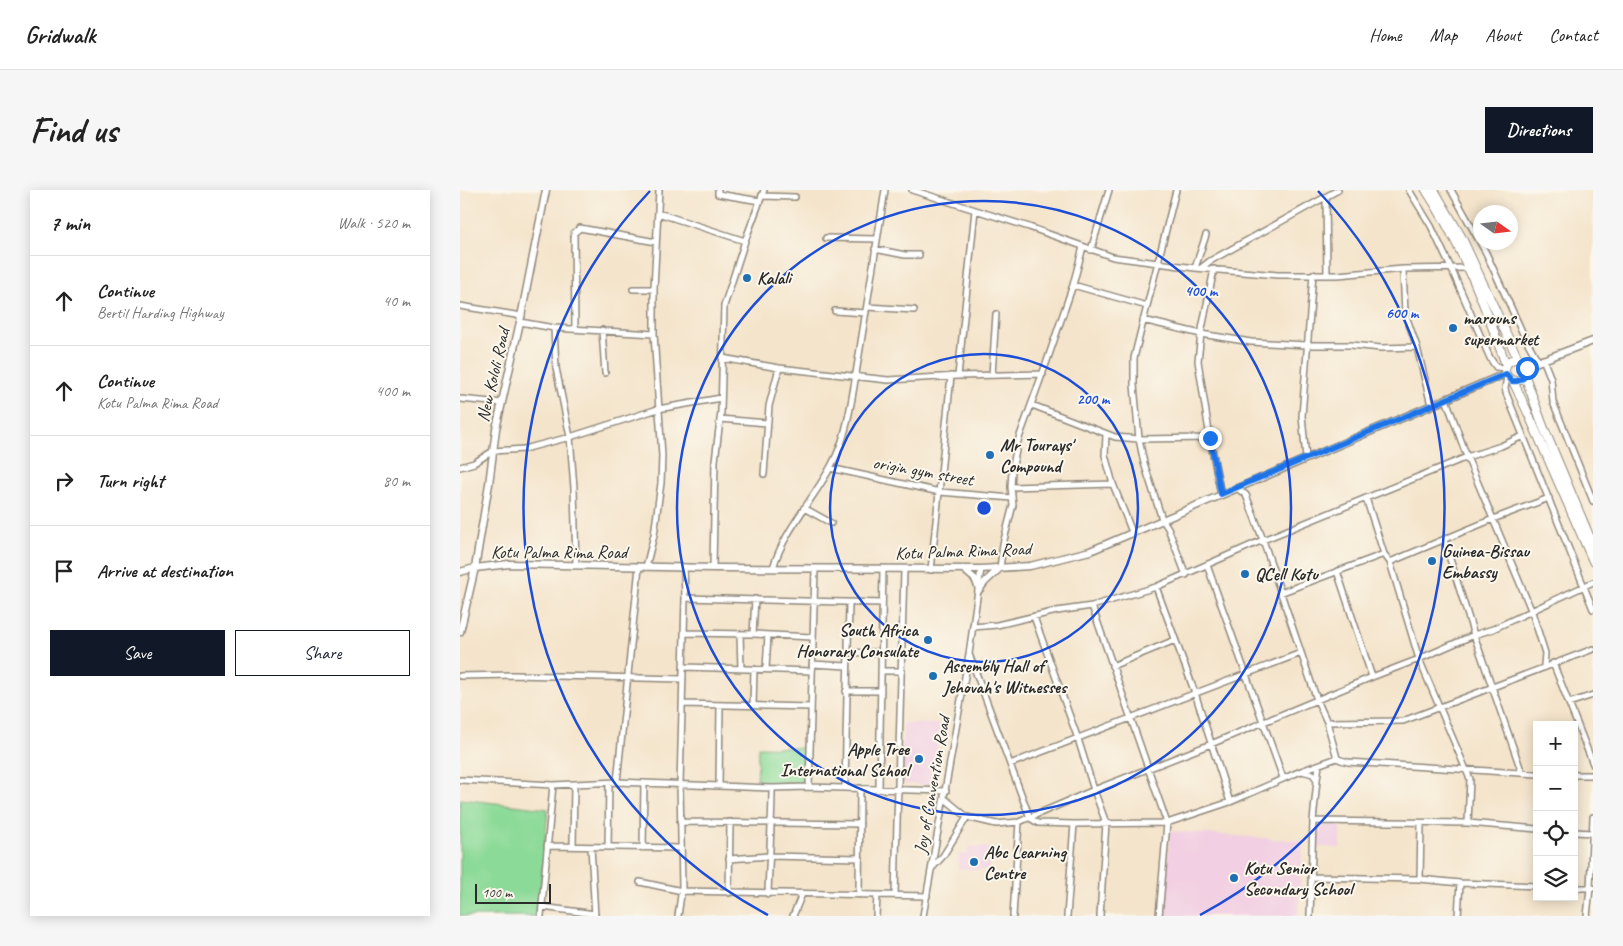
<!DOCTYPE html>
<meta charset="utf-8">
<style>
:root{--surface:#fff;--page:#f6f6f6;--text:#222;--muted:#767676;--line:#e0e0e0;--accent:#111827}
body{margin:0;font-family:Caveat,sans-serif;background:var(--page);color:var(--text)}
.controls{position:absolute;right:15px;bottom:15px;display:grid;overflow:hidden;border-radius:0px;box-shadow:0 2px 12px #0003}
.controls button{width:45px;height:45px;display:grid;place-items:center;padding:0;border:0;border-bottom:1px solid var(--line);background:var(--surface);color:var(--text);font:25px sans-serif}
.compass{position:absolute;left:1013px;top:15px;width:45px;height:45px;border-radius:50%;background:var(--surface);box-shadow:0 2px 12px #0003;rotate:104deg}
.scale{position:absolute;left:15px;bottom:12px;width:76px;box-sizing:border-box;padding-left:5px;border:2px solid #2b2b2b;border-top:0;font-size:14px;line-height:18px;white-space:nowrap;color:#2b2b2b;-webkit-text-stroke:4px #fbf7ec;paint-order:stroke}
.stop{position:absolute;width:15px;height:15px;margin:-11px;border:4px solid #1a73e8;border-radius:50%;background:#fff}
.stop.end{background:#1a73e8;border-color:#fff;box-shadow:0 1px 5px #0008}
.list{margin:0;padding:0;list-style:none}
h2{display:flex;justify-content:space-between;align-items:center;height:65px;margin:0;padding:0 20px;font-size:21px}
h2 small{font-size:16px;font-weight:400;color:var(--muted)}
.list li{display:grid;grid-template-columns:32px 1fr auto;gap:15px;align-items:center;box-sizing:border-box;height:90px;padding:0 20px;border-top:1px solid var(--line)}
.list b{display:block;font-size:19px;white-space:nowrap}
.list p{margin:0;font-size:16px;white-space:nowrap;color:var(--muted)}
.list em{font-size:16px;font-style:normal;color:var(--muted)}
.actions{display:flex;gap:10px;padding:15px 20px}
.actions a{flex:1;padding:11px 0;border:1px solid var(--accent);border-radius:0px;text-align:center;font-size:18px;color:var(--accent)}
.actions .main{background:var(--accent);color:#fff}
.icon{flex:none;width:28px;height:28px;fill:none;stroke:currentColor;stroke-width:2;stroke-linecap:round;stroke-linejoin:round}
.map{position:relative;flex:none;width:1133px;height:726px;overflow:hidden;border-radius:0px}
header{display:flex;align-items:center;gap:30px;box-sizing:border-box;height:70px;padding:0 25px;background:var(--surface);border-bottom:1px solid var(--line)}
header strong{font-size:24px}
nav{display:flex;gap:28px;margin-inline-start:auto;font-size:18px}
.intro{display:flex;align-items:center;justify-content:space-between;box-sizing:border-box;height:120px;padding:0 30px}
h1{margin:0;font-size:35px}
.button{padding:12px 22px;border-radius:0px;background:var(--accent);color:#fff;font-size:18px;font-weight:700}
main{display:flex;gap:30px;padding:0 30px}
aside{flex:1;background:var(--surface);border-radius:0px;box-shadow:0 2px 12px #0003}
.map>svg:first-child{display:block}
.built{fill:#f2cfe2}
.green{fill:#8cda98;stroke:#5c8262}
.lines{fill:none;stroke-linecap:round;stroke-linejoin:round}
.minor-casing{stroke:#90887b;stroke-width:8}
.tertiary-casing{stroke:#90887b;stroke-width:9}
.primary-casing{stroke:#90887b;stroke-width:10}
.minor{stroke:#fff;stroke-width:5}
.tertiary{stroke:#fff;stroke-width:6}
.primary{stroke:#fff;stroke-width:8}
.route{stroke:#1a73e8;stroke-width:6}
.ring{fill:none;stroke:#1d4ed8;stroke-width:2.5}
.poi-dot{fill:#1f6fb2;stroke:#fbf7ec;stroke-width:2}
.labels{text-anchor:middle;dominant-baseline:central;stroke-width:4;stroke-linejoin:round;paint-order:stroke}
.poi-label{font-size:18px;font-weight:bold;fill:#2b2b2b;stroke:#fbf7ec;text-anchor:start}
.street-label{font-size:18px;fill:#2b2b2b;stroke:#fbf7ec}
.centre{fill:#1d4ed8;stroke:#fbf7ec;stroke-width:2.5}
.ring-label{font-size:15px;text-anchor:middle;font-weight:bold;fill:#1d4ed8;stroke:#fbf7ec;stroke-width:4;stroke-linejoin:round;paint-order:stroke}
</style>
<header>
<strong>Gridwalk</strong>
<nav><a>Home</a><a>Map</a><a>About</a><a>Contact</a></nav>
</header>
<div class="intro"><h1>Find us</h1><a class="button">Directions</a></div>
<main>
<aside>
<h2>7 min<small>Walk · 520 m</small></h2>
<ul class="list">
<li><svg class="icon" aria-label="ahead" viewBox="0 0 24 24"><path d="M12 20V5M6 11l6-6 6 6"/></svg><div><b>Continue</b><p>Bertil Harding Highway</p></div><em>40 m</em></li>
<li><svg class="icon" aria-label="ahead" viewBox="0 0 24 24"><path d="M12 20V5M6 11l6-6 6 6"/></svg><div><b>Continue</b><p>Kotu Palma Rima Road</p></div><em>400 m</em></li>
<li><svg class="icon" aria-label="right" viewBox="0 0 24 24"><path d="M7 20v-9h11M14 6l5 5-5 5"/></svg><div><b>Turn right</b></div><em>80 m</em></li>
<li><svg class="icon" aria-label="arrive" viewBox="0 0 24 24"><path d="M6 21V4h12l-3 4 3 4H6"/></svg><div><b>Arrive at destination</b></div></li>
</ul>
<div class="actions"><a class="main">Save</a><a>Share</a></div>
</aside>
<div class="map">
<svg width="1133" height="726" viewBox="0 0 1133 726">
<rect width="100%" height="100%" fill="#fbf7ec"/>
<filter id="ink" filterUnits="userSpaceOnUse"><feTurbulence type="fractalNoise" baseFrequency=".02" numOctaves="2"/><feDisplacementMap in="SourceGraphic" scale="10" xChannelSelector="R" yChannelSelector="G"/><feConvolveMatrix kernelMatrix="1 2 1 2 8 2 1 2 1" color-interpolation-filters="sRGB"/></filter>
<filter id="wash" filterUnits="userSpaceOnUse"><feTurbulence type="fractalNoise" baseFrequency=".0096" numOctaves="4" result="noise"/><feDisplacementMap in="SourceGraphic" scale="20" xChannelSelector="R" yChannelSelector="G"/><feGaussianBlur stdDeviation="1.12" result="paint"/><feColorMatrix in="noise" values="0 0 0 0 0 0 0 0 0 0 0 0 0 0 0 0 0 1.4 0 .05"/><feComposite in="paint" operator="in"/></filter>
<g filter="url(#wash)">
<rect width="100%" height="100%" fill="#f4e4cb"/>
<path class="built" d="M443,533l38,1 -10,61 -28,-1z
M858,634l23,1 -1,23 -23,-1z
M710,641l133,10 -5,75h-134z
M509,656l23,2 -3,22 -31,-1 1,-15h8z"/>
<path class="green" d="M298,557l47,1 -2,36 -46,1z
M0,609l88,10 -10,107h-78z"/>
</g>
<g filter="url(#ink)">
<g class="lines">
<g class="minor-casing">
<path id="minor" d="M258,0v4l42,7
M452,0l117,37 84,30 82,11 83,7h60l65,-6 65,-1
M716,0l-42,168v27l5,54 5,24 18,56 6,9 18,47
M949,0l22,36 20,42 39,90 6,9 9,1
M991,0l35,63 38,83 14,25
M302,6l33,1
M866,7l1,78
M198,23l87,28
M366,48l51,1
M415,59l30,6h14
M631,60l18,-60
M735,78l11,-33
M741,78l9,-7 128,-71
M754,79l-13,65 -3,27 12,77 11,57
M943,79l2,44 12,34 14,58
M613,95l74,21
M173,99h21
M0,116l62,10
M407,117l47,3
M375,121l31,2
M683,130l58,14 50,8 56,3h44l30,3 36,-1
M60,132l34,6 100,6
M94,138l2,40 14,69 4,51 2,77
M115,138l-1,-95 6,-5 76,14
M142,140l3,43
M262,168l57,10 109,12 70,-4 85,-2
M1083,169l8,20 2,23 40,99
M532,185l4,-61
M498,186l17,-166
M1047,187l-2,11 1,5 87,216
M0,209l42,4
M986,209l21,58 65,155 13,41 -1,13
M572,215l83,32 24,2 71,-1
M260,229l47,4
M646,245l-1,20 8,29 19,48
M846,268l-4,-42 11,-142
M0,277l14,-4 19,-12 31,-2 46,-12 88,-28 63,-11
M370,278l110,24 72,6
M304,284l5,-68 10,-38
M551,297l102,-3
M777,298l9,7 17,45 54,160 10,22 10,36
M906,308l18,56 6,8 29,97 51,120 -2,44
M344,318l27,15
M984,350l30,95 48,138
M930,372l103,-43 56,-21
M747,375l76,213
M186,377l8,-32 7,-52 1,-27 -8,-122v-45l5,-99
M253,378l2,-107 6,-49 3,-106 21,-65 19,-51
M313,378c14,-47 54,-81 69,-127 9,-27 12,-57 17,-86 9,-55 17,-110 26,-165
M540,378l3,-24 10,-39 -2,-18 1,-17 6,-29 29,-80 26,-76 10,-38
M471,380l20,-194
M877,381l35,106
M696,397l39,106 35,109
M820,403l104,-39
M225,408l197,5
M632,416l75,217 -8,93
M574,427l44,122 16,51 12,33 -6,93
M513,437l24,-2 60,-14 35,-5 64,-19 107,-47 204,-83 34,-11 22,-10
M224,443l69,1 59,3
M280,444l1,35
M293,444l2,-35
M387,463l35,-1
M509,464l61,164 8,5 36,1 93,-1 63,-21 71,-31 36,-13 4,2 7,2 189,12
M1093,473l40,101
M352,474l35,2
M652,476l63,-26
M224,477l128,4
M306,479l2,-34
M422,481h20
M0,486l54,-1 169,4
M386,501h35
M1109,513l24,-8
M222,514l129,3
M293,516l1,-37
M867,532l76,-1 190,-72
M550,574l291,-111
M842,581l11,3 4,6 -4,41 -3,95
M1114,585h19
M0,590l93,5 64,-3 155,6 37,-1 137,4
M857,590l2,-15
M157,592l22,-215
M259,596l1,-81
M349,597l6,-218
M385,598l4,-185
M419,598l4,-219
M484,608l23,19 29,7 23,-2 75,-32 117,-46 161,-67 47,-18 55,-24 19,-6 100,-47
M853,631l155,2 69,6
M220,632l180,2
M1114,642l19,1
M87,656l134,2
M113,656l1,-61
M131,657l4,69
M148,657l1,-64
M183,658l1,-65
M269,669l40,-3 91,2
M472,678l11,-12 24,-39
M851,687l109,2 40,4 77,3
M960,689l1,-56
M180,692l42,9 245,5
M1114,698h19
M269,703l1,-71
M308,704c1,-36 4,-71 4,-106
M399,705l1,-107
M435,705l9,-325
M82,717l53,7
M81,726l12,-131
M218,726l4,-28 -2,-104 5,-186 -1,-31
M333,726l9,-22
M416,726l1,-21
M463,726l46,-262 12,-85
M553,726l6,-94
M607,726l7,-92
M998,726l2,-33
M1127,726l3,-28 3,-71"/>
</g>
<g class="tertiary-casing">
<path id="tertiary" d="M1067,176l66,-25
M503,379l12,10 4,10
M0,382l15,-4 34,-4 204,4 268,1 49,-3 60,-15 415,-177
M519,400l6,-8 15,-14
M0,442l15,-64 14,-84 7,-55 24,-107 26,-132"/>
</g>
<g class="primary-casing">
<path id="primary" d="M966,0c35,53 59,115 80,175
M974,0l28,48 56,121
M1045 180a11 11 0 1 1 22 0a11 11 0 1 1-22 0Z
M1065,186l18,50 50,119
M1053,191l15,32 65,148"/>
</g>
<use href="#minor" class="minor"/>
<use href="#tertiary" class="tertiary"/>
<use href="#primary" class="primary"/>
</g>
</g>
<g class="lines" filter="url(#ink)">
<path class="route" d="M750,248l11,56 285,-120 6,7c9,1 15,-4 15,-13"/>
</g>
<g class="ring">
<circle cx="524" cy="318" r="154"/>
<circle cx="524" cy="318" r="307"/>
<path d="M308 725A461 461 0 0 1 190 1M858 1A461 461 0 0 1 740 725"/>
</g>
<g class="poi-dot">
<circle cx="287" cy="88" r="5"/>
<circle cx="993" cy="138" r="5"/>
<circle cx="530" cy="265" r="5"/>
<circle cx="972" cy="371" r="5"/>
<circle cx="785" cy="384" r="5"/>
<circle cx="468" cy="450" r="5"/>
<circle cx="473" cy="486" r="5"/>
<circle cx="459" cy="569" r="5"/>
<circle cx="514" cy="672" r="5"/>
<circle cx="774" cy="688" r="5"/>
</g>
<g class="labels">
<g class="poi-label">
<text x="297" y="88">Kalali</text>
<text x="1003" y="128">marouns<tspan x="1003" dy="21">supermarket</tspan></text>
<text x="540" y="255">Mr Tourays'<tspan x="540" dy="21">Compound</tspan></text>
<text x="982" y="361">Guinea-Bissau<tspan x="982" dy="21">Embassy</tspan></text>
<text x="795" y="384">QCell Kotu</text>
<text x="458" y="440" text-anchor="end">South Africa<tspan x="458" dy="21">Honorary Consulate</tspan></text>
<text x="483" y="476">Assembly Hall of<tspan x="483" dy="21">Jehovah's Witnesses</tspan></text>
<text x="449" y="559" text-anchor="end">Apple Tree<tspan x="449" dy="21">International School</tspan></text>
<text x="524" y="662">Abc Learning<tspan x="524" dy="21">Centre</tspan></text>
<text x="784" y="678">Kotu Senior<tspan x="784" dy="21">Secondary School</tspan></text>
</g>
<g class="street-label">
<text transform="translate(33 185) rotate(-77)">New Kololi Road</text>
<text transform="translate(463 281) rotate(10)">origin gym street</text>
<text transform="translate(503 361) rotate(-2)">Kotu Palma Rima Road</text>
<text x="99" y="362">Kotu Palma Rima Road</text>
<text transform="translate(472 595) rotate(-80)">Joy of Convention Road</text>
</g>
</g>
<circle cx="524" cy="318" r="8" class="centre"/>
<g class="ring-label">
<text x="741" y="106">400 m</text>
<text x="942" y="128">600 m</text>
<text x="633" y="214">200 m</text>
</g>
</svg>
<div class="controls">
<button>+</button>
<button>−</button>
<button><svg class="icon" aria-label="locate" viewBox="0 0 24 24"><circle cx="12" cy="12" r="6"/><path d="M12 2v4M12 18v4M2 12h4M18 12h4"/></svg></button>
<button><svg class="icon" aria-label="layers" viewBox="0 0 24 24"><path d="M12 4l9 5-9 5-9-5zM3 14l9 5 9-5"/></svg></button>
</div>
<svg class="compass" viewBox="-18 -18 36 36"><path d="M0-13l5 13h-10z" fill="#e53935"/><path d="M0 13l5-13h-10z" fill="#767676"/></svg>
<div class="scale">100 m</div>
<div class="stop" style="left:1067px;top:178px"></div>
<div class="stop end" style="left:750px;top:248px"></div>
</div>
</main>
